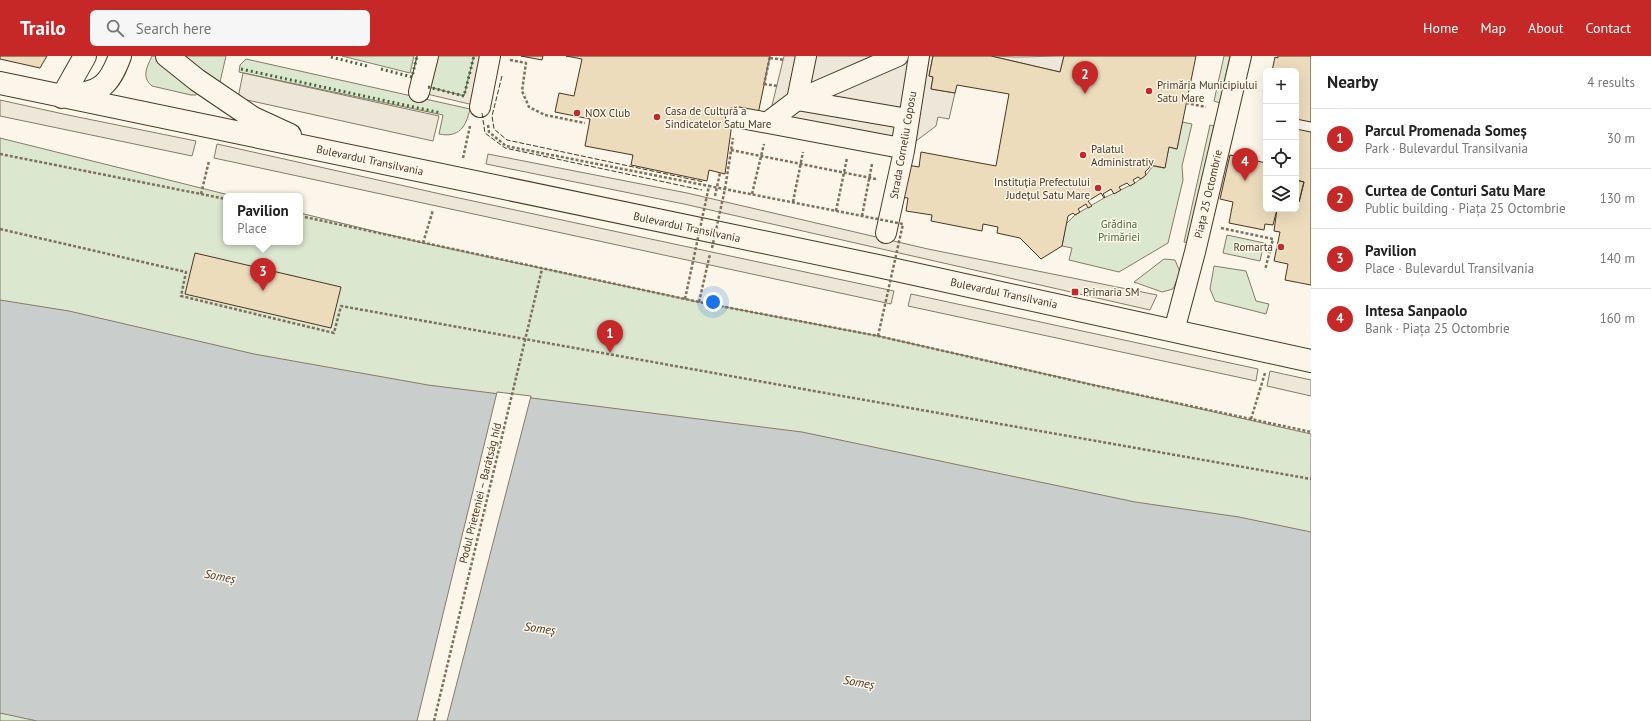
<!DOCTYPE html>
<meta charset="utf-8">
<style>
:root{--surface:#fff;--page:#f6f6f6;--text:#222;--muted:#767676;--line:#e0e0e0;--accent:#c62828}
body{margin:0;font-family:"PT Sans",sans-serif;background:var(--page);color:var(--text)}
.controls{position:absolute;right:12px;top:12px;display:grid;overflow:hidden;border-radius:6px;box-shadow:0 4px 16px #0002}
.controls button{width:36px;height:36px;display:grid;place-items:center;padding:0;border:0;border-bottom:1px solid var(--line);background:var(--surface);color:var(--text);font:20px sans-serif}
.you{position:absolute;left:713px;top:246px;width:14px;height:14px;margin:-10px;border:3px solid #fff;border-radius:50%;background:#1a73e8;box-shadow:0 0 0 6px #1a73e833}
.badge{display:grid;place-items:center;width:26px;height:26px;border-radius:50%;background:var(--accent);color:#fff;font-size:13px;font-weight:700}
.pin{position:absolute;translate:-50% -33px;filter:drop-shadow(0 1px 2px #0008)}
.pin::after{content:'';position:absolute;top:21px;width:14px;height:12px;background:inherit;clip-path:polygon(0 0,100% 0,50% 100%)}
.popup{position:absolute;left:223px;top:137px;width:80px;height:52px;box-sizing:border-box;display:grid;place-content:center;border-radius:6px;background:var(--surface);filter:drop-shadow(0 1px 3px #0005);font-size:13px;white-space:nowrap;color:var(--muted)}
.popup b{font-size:15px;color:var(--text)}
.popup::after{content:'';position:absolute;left:50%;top:100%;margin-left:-8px;border:8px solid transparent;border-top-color:var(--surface)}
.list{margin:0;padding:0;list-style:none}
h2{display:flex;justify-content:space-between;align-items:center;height:52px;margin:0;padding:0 16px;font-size:17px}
h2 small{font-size:13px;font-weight:400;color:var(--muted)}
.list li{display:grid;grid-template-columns:26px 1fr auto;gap:12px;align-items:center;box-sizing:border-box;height:60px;padding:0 16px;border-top:1px solid var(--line)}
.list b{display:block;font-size:15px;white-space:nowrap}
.list p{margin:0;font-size:13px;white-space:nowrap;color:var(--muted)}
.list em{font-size:13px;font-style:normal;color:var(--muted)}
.icon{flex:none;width:22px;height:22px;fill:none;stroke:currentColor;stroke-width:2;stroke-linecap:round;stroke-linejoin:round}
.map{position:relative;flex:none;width:1311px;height:665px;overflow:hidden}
header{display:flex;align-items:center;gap:24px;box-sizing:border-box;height:56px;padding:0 20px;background:var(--accent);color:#fff}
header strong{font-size:19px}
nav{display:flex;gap:22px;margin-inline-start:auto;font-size:14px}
.search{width:280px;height:36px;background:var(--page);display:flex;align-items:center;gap:10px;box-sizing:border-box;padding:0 14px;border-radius:6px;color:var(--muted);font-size:15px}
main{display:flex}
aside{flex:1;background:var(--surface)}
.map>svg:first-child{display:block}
.green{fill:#dce7d0;stroke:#887966}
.parking{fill:#ede7d9;stroke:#887966}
.water{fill:#c9cecd;stroke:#887966}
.pier{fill:#fbf6e9;stroke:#887966}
.building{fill:#ecdcbc;stroke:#4a3520}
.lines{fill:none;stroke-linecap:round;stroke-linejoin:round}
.street-casing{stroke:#4a3520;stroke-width:22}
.secondary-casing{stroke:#4a3520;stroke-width:24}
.path{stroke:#7f6f5c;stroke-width:2.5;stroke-dasharray:3 2;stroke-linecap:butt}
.street{stroke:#fbf6e9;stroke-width:20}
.secondary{stroke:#fbf6e9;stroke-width:22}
.path-bridge{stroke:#7f6f5c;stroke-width:2.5;stroke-dasharray:3 2;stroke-linecap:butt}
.hedge{stroke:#436837;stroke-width:3;stroke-dasharray:2 3;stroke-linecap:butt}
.fence{stroke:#4a3520;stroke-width:1;stroke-dasharray:5 2;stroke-linecap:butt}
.poi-dot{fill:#c62828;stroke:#fbf6e9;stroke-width:1.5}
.labels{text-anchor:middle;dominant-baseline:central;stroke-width:3;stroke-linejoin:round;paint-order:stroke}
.poi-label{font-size:11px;fill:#4a3520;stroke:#fbf6e9;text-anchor:start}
.street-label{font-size:11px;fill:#4a3520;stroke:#fbf6e9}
.park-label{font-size:11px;fill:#436837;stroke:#fbf6e9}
.water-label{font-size:12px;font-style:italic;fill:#4a3520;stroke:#fbf6e9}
</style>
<header>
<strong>Trailo</strong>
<div class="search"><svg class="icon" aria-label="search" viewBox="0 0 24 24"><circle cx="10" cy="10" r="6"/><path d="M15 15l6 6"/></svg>Search here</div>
<nav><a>Home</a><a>Map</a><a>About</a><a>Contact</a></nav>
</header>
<main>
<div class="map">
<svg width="1311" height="665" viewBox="0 0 1311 665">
<rect width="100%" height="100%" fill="#fbf6e9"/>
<path class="green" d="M152,0h9l36,35 -1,4h-5l-39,-9c-11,-9 -5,-19 0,-30z
M173,0h53l-6,26z
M342,0h72l-4,17z
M432,0h42l-10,40 -39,-10z
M1224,0h6l-10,47 -6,-2z
M246,3l224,50c-4,18 -11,29 -31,25l4,-19 -204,-43 1,-7z
M1182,66l10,2 -10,42 1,14 -15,63 -49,29 -50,-12 3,-12 -10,-2 4,-22 9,-9 29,-17 31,-15 11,-8 7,-9 11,2 5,-21 8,2z
M1210,69l4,1 -25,117 -5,-1z
M0,82l233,58h-7v46h74v-29l123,30 276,59 179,34 433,98v287h-1311z
M1227,179l37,8 -4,18 -37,-8z
M1164,203l11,1 5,12 -7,17 -11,3 -28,-10z
M1214,210l32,5 10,30 13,3 -3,10 -51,-13 -5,-12z"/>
<path class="parking" d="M417,0h15l-7,30 39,10 10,-40h18l-10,51 -72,-17z
M784,0h149l-4,20 4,1 -2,12 24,4 -6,26 -11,-2 -2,9 -24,18 -144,-22z
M991,0l25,1 48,-1 -4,16z
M243,17l196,43 -6,25 -195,-43z
M0,44l68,15 128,26 -4,15 -192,-40z
M217,88l228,51 449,96 -3,13 -677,-146z
M488,98l199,39 241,56 229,46 -7,15 -466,-106 -198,-40z
M911,238l347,75 -2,12 -348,-75z
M1270,315l41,9v16l-44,-10z"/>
<path class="water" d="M0,244l69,11 185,43 174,31 374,47 333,70 104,15 72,15v189h-1274l-37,-8z"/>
<path class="pier" d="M497,336l34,4 -84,325h-30z"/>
<path class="building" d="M0,0h47l-7,12 -40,-9z
M521,0h22l-1,4z
M566,0h204l-13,63 -24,-3 -8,58 -16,-4 -2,11 -76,-16 2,-10 -48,-9 5,-27 -35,-7 4,-19 15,3 8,-37z
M933,0h58l69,16 4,-16h132l-19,93 -8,-2 -4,21 -15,-3 -1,3 -4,4 1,3 -5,4 -3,-2 -5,3 2,3 -5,3 -3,-3 -8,4 2,3 -7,4 -3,-5 -8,5 2,3 -1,1 -3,-5 -13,8 4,5 -4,2 -2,-4 -8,5 2,3 -5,3 -2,-2 -5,3 -6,30 -21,13 -21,-21 -23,-5 1,-6 -15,-3 -1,7 -51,-10 1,-6 -26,-4 2,-13 -7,-1 6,-32 12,2 2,-15 75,14 13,-72 -52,-9 -2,8 -24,-4 2,-12 -4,-1z
M1278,0h33v66l-15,-3v1v-49h-24l3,-14 3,1z
M1296,73l15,3v153l-26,-5 3,-16 -14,-3 6,-29 -6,-1 3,-22h19v-7h3l5,-20 -8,-2z
M1230,99l36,8v46h11l-4,16 -8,-1 -1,6 -35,-7 4,-21 -13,-3z
M1296,124l8,2 -5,20h-3z
M195,197l146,34 -10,41 -146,-34z"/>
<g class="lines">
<g class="street-casing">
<path id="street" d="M806,0l-9,44 111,19
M419,36l9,-36
M480,51l10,-51
M736,61l165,31 5,-29
M768,66l29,-22 101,-44
M886,177l18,-82 15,-95
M1174,275l21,-79 46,-196"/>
</g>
<g class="secondary-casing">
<path id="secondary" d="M167,0l30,24 56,38 37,17
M0,27l878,183 433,95
M69,40c32,-4 40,-10 51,-40
M62,41l23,-41"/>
</g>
<path class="path" d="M770,2l15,2
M510,4l16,3 -4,28 7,16 16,8 40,8
M764,28l14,2
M764,29l6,-29
M1186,47l20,4
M488,69l1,7 17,14 203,40
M731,94l145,29
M0,98l226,45
M463,102l7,-32
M725,133l8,-51
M201,138l8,-33
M752,138l12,-50
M715,140l5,-23
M793,146l10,-50
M836,155l11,-53
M300,160l399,86 179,34 215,49 218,47
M862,160l10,-52
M1221,172l52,11 -8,31
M0,173l186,43 -5,24 153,37 7,-27 473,85 497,88
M423,187l10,-33
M699,246l11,-48
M1251,363l14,-46"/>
<use href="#street" class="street"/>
<use href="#secondary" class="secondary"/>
<path class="path-bridge" d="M712,192l13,-59
M685,243l24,-113 194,38 -25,112
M434,665l108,-452"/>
<path class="hedge" d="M331,1l36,9
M241,13l200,44
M381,13l31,8 5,-21
M428,31l36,9 10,-40"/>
<path class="fence" d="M502,20l-10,40 2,13 13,11 197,42
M482,57l3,20 20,15 197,42"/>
</g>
<g class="poi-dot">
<circle cx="1149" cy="35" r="4"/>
<circle cx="577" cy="57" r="4"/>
<circle cx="657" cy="61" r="4"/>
<circle cx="1083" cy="99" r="4"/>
<circle cx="1098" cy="132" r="4"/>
<circle cx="1281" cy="191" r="4"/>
<rect x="1071" y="232" width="8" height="8" rx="2"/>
</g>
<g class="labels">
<g class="poi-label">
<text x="1157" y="29">Primăria Municipiului<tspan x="1157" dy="13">Satu Mare</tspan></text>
<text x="665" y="55">Casa de Cultură a<tspan x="665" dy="13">Sindicatelor Satu Mare</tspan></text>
<text x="585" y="57">NOX Club</text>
<text x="1091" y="93">Palatul<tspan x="1091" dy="13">Administrativ</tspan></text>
<text x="1090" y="126" text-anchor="end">Instituția Prefectului<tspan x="1090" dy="13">Județul Satu Mare</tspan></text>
<text x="1273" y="191" text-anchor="end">Romarta</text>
<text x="1083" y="236">Primaria SM</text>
</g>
<g class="street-label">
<text transform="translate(903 89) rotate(-80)">Strada Corneliu Coposu</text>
<text transform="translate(370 104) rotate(12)">Bulevardul Transilvania</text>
<text transform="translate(1208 138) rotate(-77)">Piața 25 Octombrie</text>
<text transform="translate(687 171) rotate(12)">Bulevardul Transilvania</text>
<text transform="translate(1004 237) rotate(12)">Bulevardul Transilvania</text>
<text transform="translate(480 437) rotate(-76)">Podul Prieteniei – Barátság híd</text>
</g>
<g class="park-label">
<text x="1119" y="168">Grădina<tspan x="1119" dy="13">Primăriei</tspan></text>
</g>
<g class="water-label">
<text transform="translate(220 520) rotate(11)">Someș</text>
<text transform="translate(540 572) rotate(8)">Someș</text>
<text transform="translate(859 626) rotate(10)">Someș</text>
</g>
</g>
</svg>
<div class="controls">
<button>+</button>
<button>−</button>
<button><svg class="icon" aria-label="locate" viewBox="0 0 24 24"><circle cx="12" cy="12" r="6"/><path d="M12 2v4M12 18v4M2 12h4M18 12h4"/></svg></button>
<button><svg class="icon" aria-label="layers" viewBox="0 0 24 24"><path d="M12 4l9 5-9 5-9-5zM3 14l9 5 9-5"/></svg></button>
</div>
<div class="you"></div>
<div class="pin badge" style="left:610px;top:297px">1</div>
<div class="pin badge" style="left:1085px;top:38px">2</div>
<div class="pin badge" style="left:263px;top:235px">3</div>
<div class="popup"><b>Pavilion</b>Place</div>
<div class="pin badge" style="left:1245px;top:125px">4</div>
</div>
<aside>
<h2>Nearby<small>4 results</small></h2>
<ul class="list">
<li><span class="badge">1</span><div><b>Parcul Promenada Someș</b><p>Park · Bulevardul Transilvania</p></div><em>30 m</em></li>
<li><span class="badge">2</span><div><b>Curtea de Conturi Satu Mare</b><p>Public building · Piața 25 Octombrie</p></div><em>130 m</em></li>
<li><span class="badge">3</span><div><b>Pavilion</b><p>Place · Bulevardul Transilvania</p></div><em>140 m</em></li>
<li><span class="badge">4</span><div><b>Intesa Sanpaolo</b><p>Bank · Piața 25 Octombrie</p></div><em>160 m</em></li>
</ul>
</aside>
</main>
